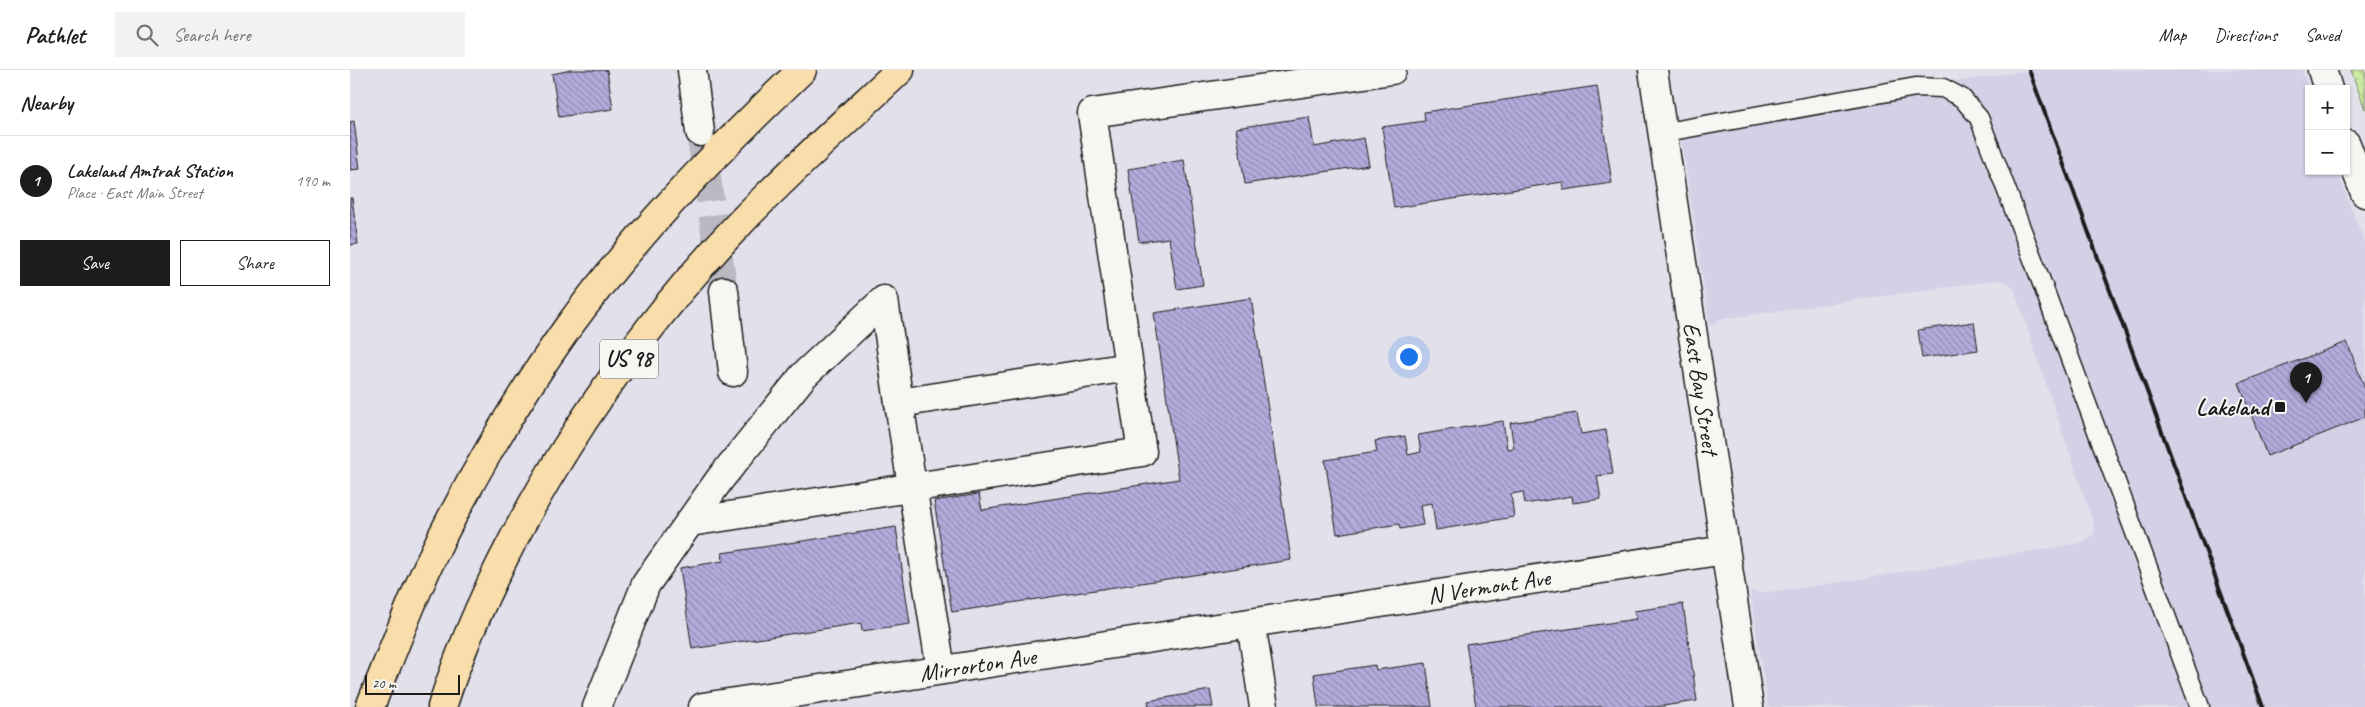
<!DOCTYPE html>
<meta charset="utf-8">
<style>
:root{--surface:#fff;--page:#f2f2f2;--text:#202124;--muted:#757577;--line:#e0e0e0;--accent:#1c1c1c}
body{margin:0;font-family:Caveat,sans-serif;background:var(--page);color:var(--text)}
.controls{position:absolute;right:15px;top:15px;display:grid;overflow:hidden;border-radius:0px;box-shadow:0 1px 4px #0004}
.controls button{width:45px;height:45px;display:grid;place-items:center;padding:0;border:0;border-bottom:1px solid var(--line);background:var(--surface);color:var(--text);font:25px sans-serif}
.scale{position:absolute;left:15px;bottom:12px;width:95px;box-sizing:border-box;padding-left:5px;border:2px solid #1c1c1c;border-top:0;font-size:14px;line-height:18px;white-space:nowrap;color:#1c1c1c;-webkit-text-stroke:4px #f6f6f2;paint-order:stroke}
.you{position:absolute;left:1058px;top:286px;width:18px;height:18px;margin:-12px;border:4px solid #fff;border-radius:50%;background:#1a73e8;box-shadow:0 0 0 8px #1a73e833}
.badge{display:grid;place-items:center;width:32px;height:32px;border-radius:50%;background:var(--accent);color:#fff;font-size:16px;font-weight:700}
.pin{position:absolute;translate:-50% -41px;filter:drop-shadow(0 1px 2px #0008)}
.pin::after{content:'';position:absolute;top:26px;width:18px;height:15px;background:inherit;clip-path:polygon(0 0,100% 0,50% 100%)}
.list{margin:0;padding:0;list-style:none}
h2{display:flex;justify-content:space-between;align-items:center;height:65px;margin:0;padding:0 20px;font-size:21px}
h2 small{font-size:16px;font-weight:400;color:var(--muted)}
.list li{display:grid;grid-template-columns:32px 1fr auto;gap:15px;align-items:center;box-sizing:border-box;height:90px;padding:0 20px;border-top:1px solid var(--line)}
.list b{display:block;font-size:19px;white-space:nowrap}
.list p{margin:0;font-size:16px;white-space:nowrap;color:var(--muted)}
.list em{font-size:16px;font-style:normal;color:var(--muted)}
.actions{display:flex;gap:10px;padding:15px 20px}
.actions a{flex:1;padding:11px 0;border:1px solid var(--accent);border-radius:0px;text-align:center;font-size:18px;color:var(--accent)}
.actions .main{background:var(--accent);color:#fff}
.icon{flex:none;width:28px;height:28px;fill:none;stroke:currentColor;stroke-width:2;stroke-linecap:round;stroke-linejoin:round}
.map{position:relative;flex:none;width:2015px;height:637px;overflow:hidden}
header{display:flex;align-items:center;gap:30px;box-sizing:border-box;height:70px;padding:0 25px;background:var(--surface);border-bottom:1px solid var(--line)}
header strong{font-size:24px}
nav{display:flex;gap:28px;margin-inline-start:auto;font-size:18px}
.search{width:350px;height:45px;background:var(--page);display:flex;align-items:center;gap:12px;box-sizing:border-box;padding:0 18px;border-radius:0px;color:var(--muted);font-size:19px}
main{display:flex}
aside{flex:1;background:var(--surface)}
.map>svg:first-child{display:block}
.built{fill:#d4d0e6}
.grass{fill:url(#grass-dots);stroke:#74835e}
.building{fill:url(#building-back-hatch);stroke:#1c1c1c}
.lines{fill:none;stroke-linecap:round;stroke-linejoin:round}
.street-tunnel{stroke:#bab9c2;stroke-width:28;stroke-dasharray:28 14;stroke-linecap:butt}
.lane-casing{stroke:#1c1c1c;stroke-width:21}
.street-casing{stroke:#1c1c1c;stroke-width:31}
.secondary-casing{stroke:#1c1c1c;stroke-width:31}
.primary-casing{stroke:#1c1c1c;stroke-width:31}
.lane{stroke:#f6f6f2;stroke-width:18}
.street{stroke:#f6f6f2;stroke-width:28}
.secondary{stroke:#f6f6f2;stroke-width:28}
.primary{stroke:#f9deab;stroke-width:28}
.rail{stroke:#1c1c1c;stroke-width:4}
.poi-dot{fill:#1c1c1c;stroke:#f6f6f2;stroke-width:2}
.labels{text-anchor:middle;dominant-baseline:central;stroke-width:4;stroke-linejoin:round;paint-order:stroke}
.shield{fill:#f6f6f2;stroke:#5d5d5c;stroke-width:1}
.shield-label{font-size:22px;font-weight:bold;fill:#1c1c1c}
.street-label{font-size:24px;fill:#1c1c1c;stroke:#f6f6f2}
.poi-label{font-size:24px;font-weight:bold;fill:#1c1c1c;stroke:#f6f6f2;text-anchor:end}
</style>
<header>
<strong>Pathlet</strong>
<div class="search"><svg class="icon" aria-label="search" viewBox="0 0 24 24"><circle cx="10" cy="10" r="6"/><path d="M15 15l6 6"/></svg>Search here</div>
<nav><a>Map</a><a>Directions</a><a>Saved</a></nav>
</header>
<main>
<aside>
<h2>Nearby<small></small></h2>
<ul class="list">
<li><span class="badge">1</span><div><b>Lakeland Amtrak Station</b><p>Place · East Main Street</p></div><em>190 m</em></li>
</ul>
<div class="actions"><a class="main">Save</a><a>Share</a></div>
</aside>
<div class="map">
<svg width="2015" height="637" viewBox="0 0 2015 637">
<defs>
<pattern id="grass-dots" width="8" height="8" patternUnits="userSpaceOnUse" patternTransform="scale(1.25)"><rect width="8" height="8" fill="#cbeaa1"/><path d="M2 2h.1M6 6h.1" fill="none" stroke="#aec88a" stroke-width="1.8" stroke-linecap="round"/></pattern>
<pattern id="building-back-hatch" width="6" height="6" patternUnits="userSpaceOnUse" patternTransform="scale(1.25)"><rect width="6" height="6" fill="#b4abdc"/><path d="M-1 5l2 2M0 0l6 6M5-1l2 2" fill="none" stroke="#928ab2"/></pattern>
</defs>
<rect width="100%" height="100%" fill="#e2e0eb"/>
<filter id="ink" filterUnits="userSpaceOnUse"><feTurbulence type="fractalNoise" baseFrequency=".02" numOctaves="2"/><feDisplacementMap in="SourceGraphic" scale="10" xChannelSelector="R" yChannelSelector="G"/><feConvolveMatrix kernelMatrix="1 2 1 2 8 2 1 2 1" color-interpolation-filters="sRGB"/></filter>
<g filter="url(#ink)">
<path class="built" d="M1683,0h269l7,20v81h28l28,73v463h-597l-18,-117 11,3 54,-7 266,-43 13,-9v-9l-80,-236 -7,-7 -10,-2 -276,39 -11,7 -31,-203z"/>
<path class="grass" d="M2001,0h14v39z"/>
<path class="building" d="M221,0h36l6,39 -54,8 -7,-43z
M1247,16l15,97 -48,7 -1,-8 -169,26 -12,-81 43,-6 -1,-9z
M959,47l5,30 50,-9 5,27 -124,19 -9,-56z
M4,51l6,48 -10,1v-48z
M834,90l19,125 -26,4 -8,-51 -30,4 -11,-73z
M0,128h2l6,46 -8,1z
M901,228l40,262 -339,52 -18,-111 45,-7 3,16 197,-31 -25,-166z
M1624,252l4,28 -56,8 -4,-28z
M1997,272l18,47v28l-98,39 -28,-73z
M1227,343l4,21 25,-4 7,44 -16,2 4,23 -28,4 -1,-7 -47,8 -2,-12 -12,2 3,23 -78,13 -4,-27 -12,2 3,20 -23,4 -1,-5 -62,10 -12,-74 52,-8 -2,-11 30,-5 3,19 13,-3 -3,-17 85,-14 4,28 7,-1 -4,-25z
M546,457l14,97 -48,7 -1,-8 -169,26 -12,-81 43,-7 -1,-8z
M1333,534l14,97 -41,6h-180l-10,-63 170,-25 -2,-8z
M1076,593l6,44h-114l-4,-33 61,-9 1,5z
M860,620l3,17h-72l8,-1 -1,-5z"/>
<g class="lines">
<path class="street-tunnel" d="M350,62l24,159"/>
<g class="lane-casing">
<path id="lane" d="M1311,63l255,-46 27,1 19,10 17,20 52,136 169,453"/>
</g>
<g class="street-casing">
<g id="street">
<path d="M342,0l8,62"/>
<path id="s1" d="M1303,0l96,637"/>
<path d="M374,221l9,81"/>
<path d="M549,333l42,267"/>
<path d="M340,452l452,-70 -13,-85"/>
<path d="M901,553l13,84"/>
<path d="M247,637l49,-123 74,-105 84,-104 80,-75 15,103 230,-36 -37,-254 300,-43"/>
<path id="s2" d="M353,637l1022,-157"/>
</g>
</g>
<g class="secondary-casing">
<path id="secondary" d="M1972,0l6,19
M1996,74l19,49"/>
</g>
<g class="primary-casing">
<path id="primary" d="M20,637c26,-64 50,-130 82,-190 34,-64 72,-128 114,-187 69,-95 151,-179 236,-260
M92,637c55,-172 175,-355 299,-485 51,-53 106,-102 159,-152"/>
</g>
<use href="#lane" class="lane"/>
<use href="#street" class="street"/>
<use href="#secondary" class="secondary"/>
<use href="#primary" class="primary"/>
<path class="rail" d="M1679,0l234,637"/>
</g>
</g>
<rect class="poi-dot" x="1924" y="331" width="12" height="12" rx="2.5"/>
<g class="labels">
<rect class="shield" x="250" y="269.5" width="58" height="39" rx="4"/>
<g class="shield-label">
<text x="279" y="289">US 98</text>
</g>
<g class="street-label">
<text stroke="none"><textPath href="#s1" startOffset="322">East Bay Street</textPath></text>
<text stroke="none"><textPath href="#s2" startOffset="795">N Vermont Ave</textPath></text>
<text stroke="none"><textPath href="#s2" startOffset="278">Mirrorton Ave</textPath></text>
</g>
<g class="poi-label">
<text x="1919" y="337">Lakeland</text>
</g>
</g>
</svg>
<div class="controls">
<button>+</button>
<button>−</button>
</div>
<div class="scale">20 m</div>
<div class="you"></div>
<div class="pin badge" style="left:1956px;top:333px">1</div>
</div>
</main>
